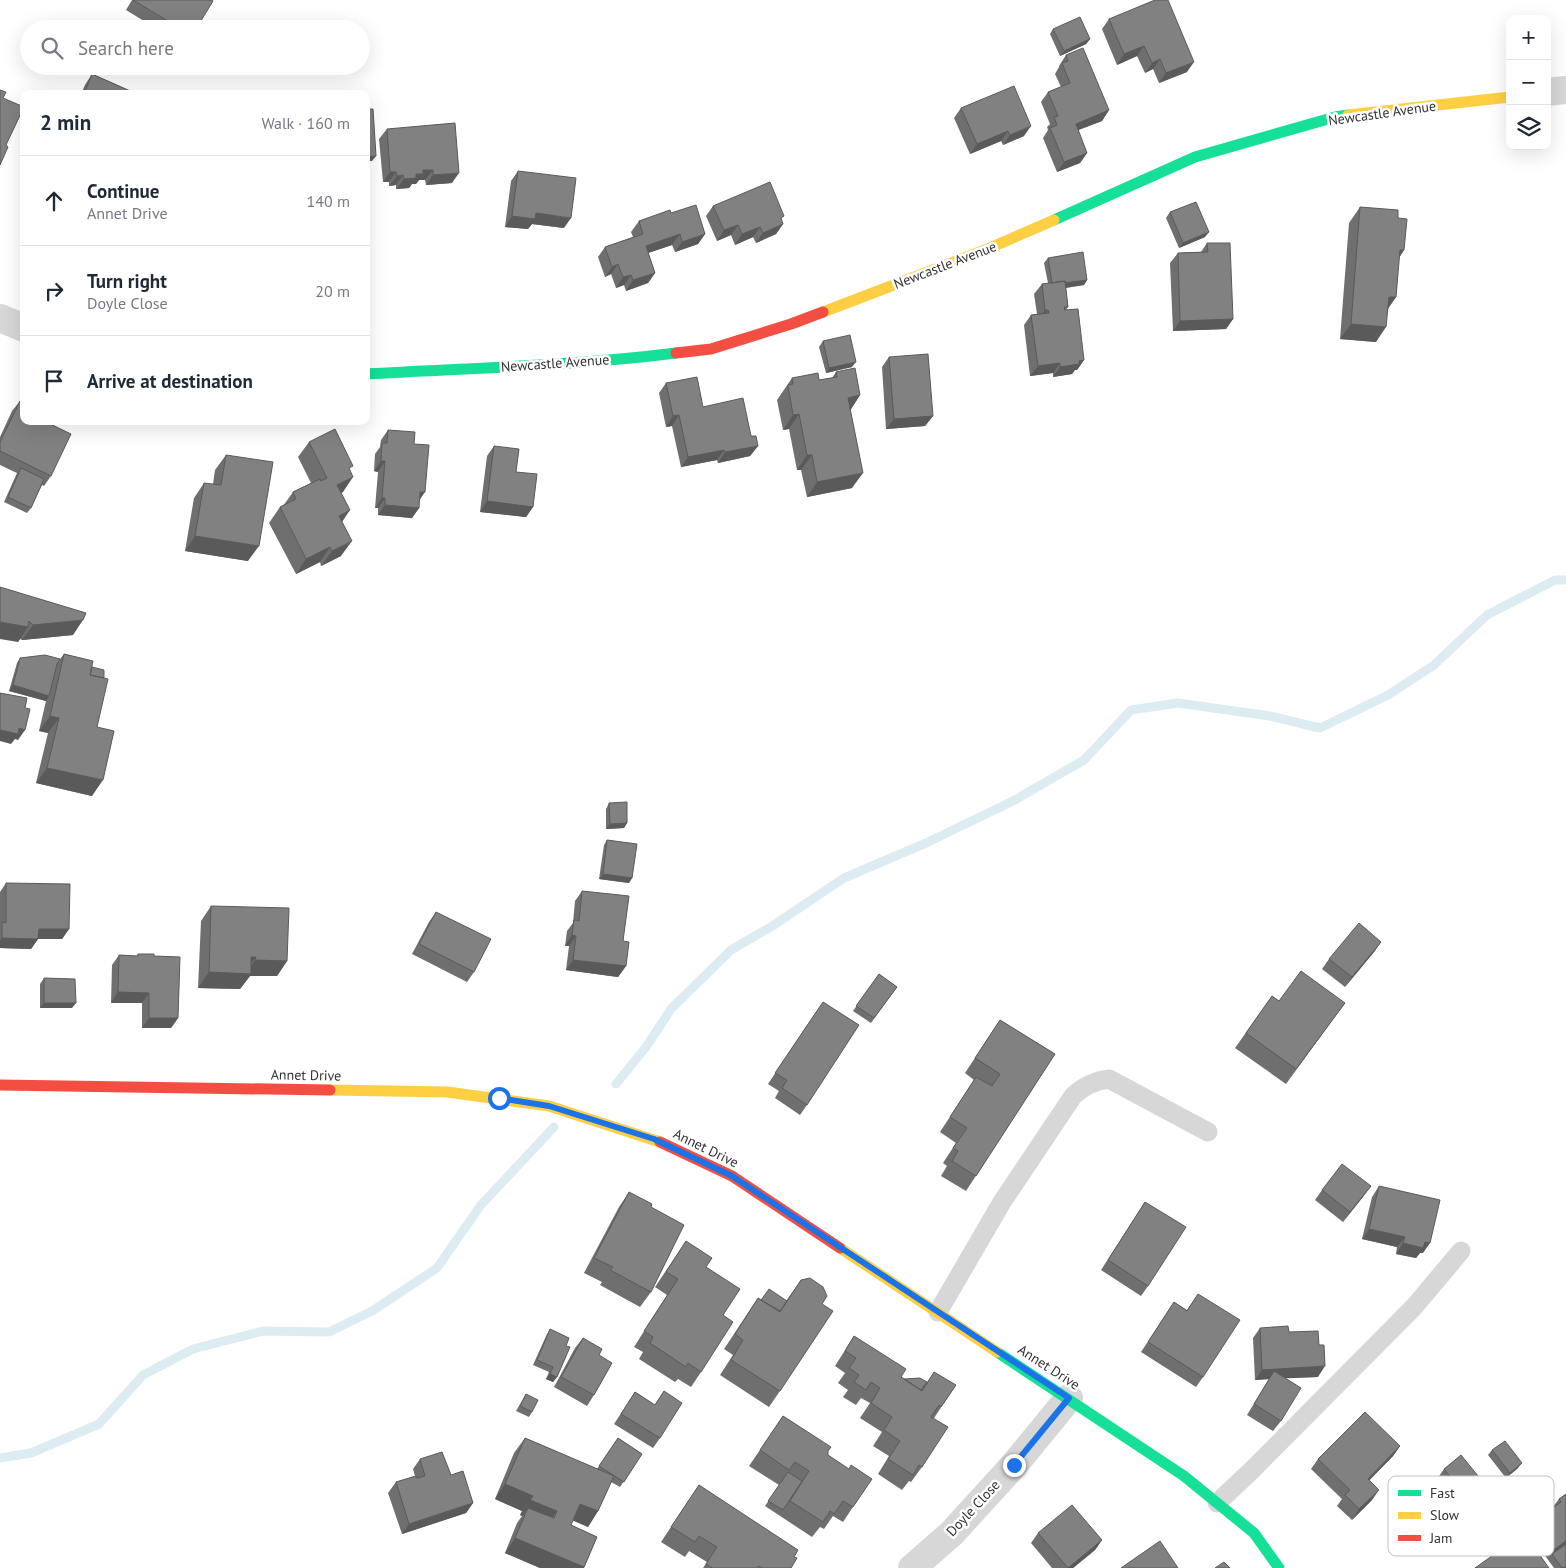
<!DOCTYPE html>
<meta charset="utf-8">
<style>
:root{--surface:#fff;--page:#f6f6f7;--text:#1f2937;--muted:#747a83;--line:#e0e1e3}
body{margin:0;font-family:"PT Sans",sans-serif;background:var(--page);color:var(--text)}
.controls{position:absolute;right:15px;top:15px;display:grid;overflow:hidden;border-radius:10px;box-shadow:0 5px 20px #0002}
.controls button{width:45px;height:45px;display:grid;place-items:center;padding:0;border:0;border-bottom:1px solid var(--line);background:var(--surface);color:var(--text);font:25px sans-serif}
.stop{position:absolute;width:15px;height:15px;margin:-11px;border:4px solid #1a73e8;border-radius:50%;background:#fff}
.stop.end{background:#1a73e8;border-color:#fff;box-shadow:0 1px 5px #0008}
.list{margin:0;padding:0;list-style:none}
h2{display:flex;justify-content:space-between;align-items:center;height:65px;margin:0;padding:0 20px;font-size:21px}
h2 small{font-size:16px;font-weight:400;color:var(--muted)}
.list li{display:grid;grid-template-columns:32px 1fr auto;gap:15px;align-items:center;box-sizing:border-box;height:90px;padding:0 20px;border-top:1px solid var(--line)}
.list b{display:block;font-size:19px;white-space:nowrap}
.list p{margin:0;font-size:16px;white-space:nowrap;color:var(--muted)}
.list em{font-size:16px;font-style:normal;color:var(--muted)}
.icon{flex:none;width:28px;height:28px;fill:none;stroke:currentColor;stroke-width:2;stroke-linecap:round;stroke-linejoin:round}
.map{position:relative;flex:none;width:1566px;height:1568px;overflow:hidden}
.search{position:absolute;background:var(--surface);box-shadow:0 5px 20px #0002;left:20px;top:20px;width:350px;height:55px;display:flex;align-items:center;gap:12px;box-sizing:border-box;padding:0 18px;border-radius:28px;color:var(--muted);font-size:19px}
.panel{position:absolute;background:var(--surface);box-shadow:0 5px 20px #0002;left:20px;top:90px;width:350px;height:335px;border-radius:10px}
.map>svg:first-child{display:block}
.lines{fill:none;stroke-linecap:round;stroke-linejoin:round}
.stream{stroke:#ddebf3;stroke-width:9}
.lane{stroke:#d7d7d7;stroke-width:19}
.street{stroke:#d7d7d7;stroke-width:28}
.fast{stroke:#16e098;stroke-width:11}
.slow{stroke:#ffcf43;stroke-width:11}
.jam{stroke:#f24e42;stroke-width:11}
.wall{fill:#6f6f6f}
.shaded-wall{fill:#5a5a5a}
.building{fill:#818181;stroke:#5a5a5a}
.route{stroke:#1a73e8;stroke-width:6}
.labels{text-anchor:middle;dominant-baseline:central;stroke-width:5;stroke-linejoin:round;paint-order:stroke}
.street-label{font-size:14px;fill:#333;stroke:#fff}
.key{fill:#fff;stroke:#c2c2c2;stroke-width:1}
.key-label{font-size:14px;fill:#333}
</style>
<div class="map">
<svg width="1566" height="1568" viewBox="0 0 1566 1568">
<rect width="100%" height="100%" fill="#fff"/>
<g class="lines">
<path class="stream" d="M616,1084l30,-37 25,-38 60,-59 43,-25 70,-47 82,-35 87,-42 71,-41 47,-50 47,-7 92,13 50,12 68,-33 46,-30 53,-50 68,-35h11
M0,1458l31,-5 68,-29 44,-49 50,-26 70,-18 66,1 43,-21 65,-43 44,-63 73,-78"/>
<path class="lane" d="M938,1312l64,-110 71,-106c11,-10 21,-15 36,-17l99,53
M1217,1503l34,-32 163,-164 47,-56"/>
<path class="street" d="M1547,92l19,-2
M0,318l24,10
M912,1568l40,-35 62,-68 55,-67"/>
<path class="fast" d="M1054,220l141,-63 140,-40 13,-2
M366,374c103,-6 207,-8 310,-21
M997,1352l187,124 70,57 25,35"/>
<path class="slow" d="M1348,115l162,-18
M823,312l162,-62 69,-30
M330,1090l117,2 102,14 111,36
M840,1248l157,104"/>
<path class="jam" d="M676,353l35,-4 80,-25 32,-12
M0,1085l330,5
M660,1142l72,34 108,72"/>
</g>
<path class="wall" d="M132,0h80l-16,29h-39l-31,-19z
M1109,19l78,53 -28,11 -6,-14 -8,4 -8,-17 -20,9 -15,-36z
M1053,29l37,10 -4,5 -26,12 -10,-22z
M1066,55l43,55 -7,11 -24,9 9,23 -7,10 -23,9 -14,-34 5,-8 -1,-3 3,-3 -9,-22 7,-10 13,-5 -6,-13 4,-7v-1z
M92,74l45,20h-56l4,-9z
M961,108l63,28 -21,9 -2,-4 -31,13 -16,-36z
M387,129l65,54 -26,2 -1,-5h-6l-3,4h-4l-3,4 -13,1v-4l-7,1v-4h-6l-4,-43z
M518,171l46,57 -32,-4 -4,5 -23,-2 6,-46z
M713,206l70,18 -7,10 -20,9 -3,-6 -18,8 -4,-10 -14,6 -11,-25z
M1360,207l38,11 6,32 -5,8 -3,39 -8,12 -12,33 -36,-3 9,-116z
M1170,212l35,25 -26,11 -13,-30z
M671,213l34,21 -7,10 -23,8 -3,-7 -24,8 7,20 -7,10 -22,8 -2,-6 -8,3 -5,-14 -6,3 -7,-20 7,-10 28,-10 -2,-5 8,-11z
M1207,243l26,76 -7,10 -53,2 -3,-68 8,-10 23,-1z
M1048,258l39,22 -3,5 -18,3 2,19 -2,3 18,50 -7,10h-2l-3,4 -19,3v-4l-23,3 -6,-51 7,-10 6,-1 -3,-20 8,-10 6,-1 -4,-20z
M823,341l29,26 -26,6 -7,-26z
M889,357l44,59 -8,10 -39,3 -4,-62z
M836,372l24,23 -10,15 2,78 -45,9 -6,-27h-4l-8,-41 -6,1 -6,-30 15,-22 27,2 13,-2z
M666,383l37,24 48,29 7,10 -8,10 -32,7 -1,-3 -36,7 -9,-41 -6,1 -7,-34z
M20,401l31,75 -7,10 -2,-1 -11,23 -4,5 -23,-11 13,-29 -17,-8v-28l12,-26z
M388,430l26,14 5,56v8l-7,10 -34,-3v-7h-3l3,-36 -4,-1 1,-17 5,-7 1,-7z
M309,442l41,28 -7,22 -2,1 1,29 -1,34 -20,10 -1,-4 -24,12 -27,-51 11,-16 3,-1 10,-14 18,-9 -13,-26z
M494,446l22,26 17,35 -7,10 -46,-5 7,-56z
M226,455l22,106 -63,-10 9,-53 10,-15 9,1 2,-14z
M0,587l73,48 -51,5 -2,-1 -2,3z
M64,654l28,13 5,60 -5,69 -56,-13 12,-50 -9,-2 7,-30 -37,-10 8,-28 3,-5 40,1z
M609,803l18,20 -3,5 -18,1v-20z
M607,840l25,38 -3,5 -30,-4 5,-34z
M6,883l63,46 -7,10h-24l-7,10 -31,-1v-56z
M582,891l41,50 3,25 -8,11 -52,-7 3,-24h-4l2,-15 6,-8 2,-22z
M211,906l76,55 -10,15h-27l-10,13 -42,-1 3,-67z
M436,912l38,60 -7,10 -55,-28 17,-32z
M1381,942l-7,10 -29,35 -23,-18 7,-10z
M138,954l16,2 24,62 -7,10h-29v-25h-31l1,-38 7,-10 18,1z
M879,974l18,13 -26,36 -18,-12z
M44,978l28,30h-32v-24z
M1272,996l7,5 66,2 -59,81 -51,-36z
M816,1012l-9,93 -7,10 -25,-17 4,-7 -11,-7z
M1000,1020l55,34 -89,137 -25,-15 6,-10 -4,-3 13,-20 -16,-11 34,-52 -9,-7z
M1371,1186l-28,36 -28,-22 7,-10z
M1379,1186l44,67h-3l-4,5 -20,-4 1,-7 -35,-8 10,-42z
M629,1192l22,100 -11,15 -40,-22 2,-3 -18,-9 35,-66z
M1145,1202l3,84 -7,10 -40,-26z
M686,1241l20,26 17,48 -22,57 -10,15 -13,-8 -3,3 -36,-23 4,-7 -9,-5 33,-52 -12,-8z
M801,1280l21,24 -42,87 -11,16 -49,-32 13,-20 -9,-6 34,-51 3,2 25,1z
M1198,1294l5,83 -7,10 -55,-35 33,-50 13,8z
M1260,1328l29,4 29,45 -32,1 -5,43 -8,10 -26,-16 22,-36 -14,1 -2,-42z
M550,1329l7,48 -4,5 -7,-3 3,-7 -16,-7 14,-31z
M854,1336l50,43 52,6 -22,33 -12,49 -11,15 -2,-1 -7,9 -24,-16 11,-18 -16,-10 9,-14 -22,-14 10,-15 -9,-5 -5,7 -13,-8 5,-7 -10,-7 7,-10 -10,-7z
M583,1338l16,17 -5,40 -7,11 -33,-19 21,-39z
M664,1391l-4,47 -7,10 -39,-24 21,-32 20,13z
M526,1394l6,18 -3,5 -13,-6z
M783,1416l45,35v4l25,52 -10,15 -10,-6 -9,13 -4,-2 -8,10 -47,-31 17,-25 -3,4 -30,-19z
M525,1438l72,31 21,-31 24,16 -22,33 -9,-5 -13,29 -10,16 -15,-7 -2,5 26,12 -13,31h-44l-35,-15 12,-30 5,-7 -2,-1 2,-4 -27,-12 19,-46z
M1400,1446l-7,10 -24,24 3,20 -20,20 -15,-14 5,-7 -31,-30 7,-10z
M1492,1450l26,18 -12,10 -18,-23z
M420,1459l31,16 22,28 -7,10 -64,21 -14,-41 8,-11 19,-6 -2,-7z
M1444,1469l52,29 -8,10 -17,14 -11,-14 -13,10 7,9 -7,11 -18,14 -32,-42 7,-10 27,-3 3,3 12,-9 -9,-12z
M699,1485l95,72 -3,11h-88l4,-6 -18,-11 -4,6 -24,-15z
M1566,1494v74h-12l-27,-37 7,-10 18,-13 7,-9z
M1038,1533l64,7 -7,10 -22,18h-21l-21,-25z"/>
<path class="shaded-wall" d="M1090,39l-4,5 -26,12 4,-5z
M1144,46l-7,10 -20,9 7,-11z
M1160,59l-7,10 -8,4 7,-10z
M1194,62l-7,10 -28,11 7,-10z
M1109,110l-7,11 -34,13 8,-10z
M1031,126l-7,10 -21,9 7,-10z
M1008,131l-7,10 -31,13 7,-10z
M1087,153l-7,10 -23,9 7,-10z
M376,156l-4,5h-6v-4z
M423,170h10l-8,10h-6l-3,4h-4l-3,4 -13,1 8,-10z
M390,172h6l-7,10h-6z
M459,173l-7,10 -26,2 7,-10z
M403,175l-7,10 -7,1 8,-10z
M536,213l35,5 -7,10 -32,-4 -4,5 -23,-2 7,-11z
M783,224l-7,10 -20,9 7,-10z
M738,225l-7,10 -14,6 7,-11z
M760,227l-7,10 -18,8 7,-11z
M1209,232l-4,5 -26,11 4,-5z
M680,234l-8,11 -33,11 7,-10z
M705,234l-7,10 -23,8 7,-10z
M1400,250h4l-10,15z
M618,264l-7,10 -6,3 7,-10z
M655,273l-7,10 -22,8 7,-11z
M631,275l-7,10 -8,3 7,-11z
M1087,280l-3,5 -35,5 3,-5z
M1389,297h7l-11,15z
M1045,310h3l-7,10h-3z
M1233,319l-7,10 -53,2 7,-10z
M1351,324l35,3 -10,15 -36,-3z
M1084,360l-7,10h-2l-3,4 -19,3 7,-10 19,-6z
M856,362l-4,5 -26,6 3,-5z
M1060,363l-7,10 -23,3 8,-10z
M860,395l-10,16 -2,-13z
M799,414l-10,15 -6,1 10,-15z
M679,415l-7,11 -6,1 7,-11z
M933,416l-8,10 -39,3 8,-10z
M758,446l-8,10 -32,7 7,-11z
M724,450l-7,10 -36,7 7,-10z
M807,455h5l-11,15h-4z
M381,461h4l-7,11 -4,-1z
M863,473l-11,15 -45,9 10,-15z
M353,477l-10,15 -17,8 11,-15z
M420,492h5l-7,10z
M382,498h3l-7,10h-3z
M487,501l46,6 -7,10 -46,-5z
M385,505l34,3 -7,10 -34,-3z
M350,510l-10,15 -1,-9z
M195,536l64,10 -11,15 -63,-10z
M352,541l-11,15 -20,10 11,-15z
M330,547l-10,15 -24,12 10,-15z
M83,620l-10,15 -51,5 11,-15z
M0,622l28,5 -10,15 -18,-3z
M13,685l36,11 -3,5 -37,-10z
M50,716l9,2 -11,15 -9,-2z
M19,728l6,2 -7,10 -3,-1 -4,5 -11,-3v-11z
M47,768l56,12 -11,16 -56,-13z
M627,823l-3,5 -18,1 4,-5z
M603,874l29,4 -3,5 -30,-4z
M39,929h30l-7,10h-24l-7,10 -31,-1v-7l2,-3z
M572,935l4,1 -7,10h-4z
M1381,942l-7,10 -29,35 7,-10z
M251,957h5l-11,15z
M255,960l32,1 -10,15h-27l-10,13 -42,-1 11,-16 37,2z
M573,960l53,6 -8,11 -52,-7z
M118,992l31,1 -7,10h-31z
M44,1003h32l-4,5h-32z
M149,1018h29l-7,10h-29z
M1371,1186l-8,11 -20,25 7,-10z
M1369,1229l36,8 -8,10 -35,-8z
M1425,1242l5,1 -7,10h-3l-4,5 -20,-4 7,-11z
M1325,1366l-7,11 -49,2 5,-8 -5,8 -14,1 7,-10z
M550,1374l7,3 -4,5 -7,-3z
M1400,1446l-7,10 -32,33 7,-10z
M1522,1463l-4,5 -12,10 4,-5z
M505,1484l28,12 -11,15 -27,-12z
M1379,1490l-7,10 -20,20 7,-11z
M1467,1498l-7,10 -23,18 8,-11z
M1496,1498l-8,10 -17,14 7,-10z
M530,1500l27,11 -11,16 -18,-19 -6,8 -2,-1z
M473,1503l-7,10 -64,21 7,-10z
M580,1504l18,7 -10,16 -19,-8z
M1454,1527l-7,11 -18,14 7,-10z
M515,1538l69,29v1h-44l-35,-15z
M1102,1540l-7,10 -22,18h-5z
M1566,1541v5l-14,8 3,-5z"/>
<path class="building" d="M133,0h79l1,1 -17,28h-15z
M1155,0h13l26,62 -28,11 -6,-14 -8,4 -8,-17 -20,8 -15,-35z
M1080,17l10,22 -26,12 -11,-22z
M1083,48l26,62 -33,14 11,29 -23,9 -14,-34 7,-3 -3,-8 4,-1 -10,-24 22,-9 -8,-20 6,-2 -2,-6z
M92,74l45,20h-53z
M1014,86l17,40 -21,9 -2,-4 -31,13 -16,-36z
M0,90l6,2 -3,6 21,9 -18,38 2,2 -8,18z
M366,109h7l3,47 -10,1z
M455,123l4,50 -26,2v-5h-10v4h-7v4l-12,1 -1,-4 -6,1 -1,-4h-6l-3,-43z
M518,171l58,7 -5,40 -35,-5 -1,6 -23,-3z
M770,182l14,34 -3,2 2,6 -20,9 -3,-6 -18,7 -4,-9 -14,5 -11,-24z
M1196,202l13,30 -26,11 -13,-31z
M696,205l9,29 -23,8 -2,-8 -34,12 9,27 -22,7 -2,-5 -8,2 -5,-13 -6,3 -7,-20 38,-13 -4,-13 31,-11 1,3z
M1360,207l38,3v8l9,1 -3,31h-4l-4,47h-7l-3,30 -35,-3z
M366,234l2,16h-2z
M1207,243h23l3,76 -53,2 -2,-68 30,-1z
M1083,252l4,28 -22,3v-2l-13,2 -4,-25z
M1065,281l3,26h-4l1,3 13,-1 6,51 -5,1v3l-19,3v-4l-22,3 -7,-51 18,-2 -1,-3h-3l-3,-26z
M850,335l6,27 -27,6 -6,-27z
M928,354l5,62 -39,3 -5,-62z
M855,368l5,27 -12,3 15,75 -46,9 -5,-27h-5l-8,-41 -6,1 -5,-30 5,-1 -1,-6 26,-5 1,7 18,-3 -1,-5z
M697,377l6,30 40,-9 8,38h5l2,10 -33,6 -1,-2 -36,7 -9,-42 -6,1 -7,-33z
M20,401l4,2v18h20l27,13 -20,42 -51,-25v-9z
M335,429l18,37 -4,2 4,9 -16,8 13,25 -11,6 13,25 -20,10 -2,-4 -24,12 -26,-52 16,-8 -3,-7 27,-13 1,2 6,-3 -18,-36z
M388,430l27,2 -1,12 15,1 -4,47h-5l-1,16 -34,-3v-7h-3l3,-37h-4l1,-18h5z
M494,446l25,3 -3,23 21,2 -4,33 -46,-6z
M226,455l47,7 -14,84 -64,-10 9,-53 17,2z
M21,468l23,11 -13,29 -23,-11z
M0,587l86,26 -3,7 -50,5 -4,-4 -1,6 -28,-5z
M64,654l29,7 -3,14 18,4 -11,48 17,4 -11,49 -56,-12 12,-50 -9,-2z
M45,655l15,4 -3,5 -8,32 -36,-11 7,-27z
M92,667l12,3v8l-14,-3z
M0,693l27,5 -2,10 5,1 -5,21 -6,-2 -1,6 -18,-4z
M627,802v21l-17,1 -1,-21z
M607,840l30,4 -5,34 -29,-4z
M6,883l64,1 -1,45h-30l-1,10 -36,-1v-16l4,1z
M582,891l47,5 -6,45 6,1 -3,24 -53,-6 3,-24 -4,-1 2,-15 5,1z
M211,906l78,2 -2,53 -32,-1 1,-3h-5v17l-42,-2z
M436,912l55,27 -17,33 -55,-28z
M1359,923l22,19 -29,35 -23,-18z
M138,954h16v2l26,1 -2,61h-29v-25l-31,-1 1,-37 19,1z
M1301,971l44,32 -49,66 -50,-36 26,-37 7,5z
M879,974l18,13 -23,31 -18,-12z
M44,978l31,1 1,24h-32z
M823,1002l36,23 -52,80 -25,-17 5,-8 -12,-7z
M1000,1020l55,34 -79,122 -24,-15 6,-10 -5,-3 14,-20 -17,-11 26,-40 16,9 8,-12 -25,-16z
M1342,1164l29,22 -21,26 -28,-22z
M1379,1186l61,14 -10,43 -5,-1 -2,6 -20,-5 2,-6 -36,-8z
M629,1192l23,12 -1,3 33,18 -33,67 -41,-22 3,-3 -19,-9z
M1145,1202l41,25 -38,59 -40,-26z
M686,1241l26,17 -6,9 34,22 -17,26 10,7 -32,50 -13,-9 -2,4 -36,-24 3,-6 -9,-6 34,-52 -12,-7z
M810,1278l13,9 4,9 -5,8 11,7 -53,80 -49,-31 12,-20 -8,-6 23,-36 22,14 21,-32z
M769,1289l18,12 -7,10 -19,-11z
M1198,1294l42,26 -37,57 -55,-35 26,-40 13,9z
M1288,1326l1,6 29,-1 1,14h5l1,21 -63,4 -2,-42z
M550,1329l19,9 -3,8 4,1 -13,30 -7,-3 3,-7 -16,-7z
M854,1336l52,33 -5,8 21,14 12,-19 22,13 -15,22 -2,-2 -8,12 17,10 -26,40 -3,-2 -6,10 -25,-16 12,-18 -16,-11 8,-13 -21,-14 9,-15 -9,-6 -5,8 -12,-8 5,-7 -10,-7 7,-10 -11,-7z
M583,1338l19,11 -3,6 13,8 -18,32 -33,-18z
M1274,1371l27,17 -20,33 -27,-17z
M920,1378l7,4 -6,8 -17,-11z
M664,1391l18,12 -22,35 -39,-24 14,-22 20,13z
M526,1394l12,6 -6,12 -12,-6z
M1365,1412l35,34 -32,33 11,11 -20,19 -14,-14 5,-5 -32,-31z
M783,1416l48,31 -3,4v4l21,14 2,-4 21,14 -19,28 -10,-6 -9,13 -4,-3 -7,11 -33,-21 19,-30 -14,-9 -6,8 -29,-20z
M525,1438l89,38 -16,35 -18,-7 -9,21 26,12 -13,30 -69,-29 13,-30 26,10 3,-7 -27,-11 3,-4 -28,-12z
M618,1438l24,16 -18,28 -25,-16z
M1505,1441l17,22 -12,10 -18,-23z
M442,1452l9,23 12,-4 10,32 -64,21 -13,-42 20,-6 1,2 8,-2 -5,-17z
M1461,1455l35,43 -18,14 -11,-14 -22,17 9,12 -18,15 -32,-42 24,-19 8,10 -6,4 4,5 21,-17 -11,-14z
M788,1472l14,9 -19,29 -15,-9z
M699,1485l99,65 -4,7 3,1 -6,10h-29l-3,-2 -1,2h-46l-6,-4 11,-17 -18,-11 -4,6 -24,-15z
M1566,1494v47l-11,8 -21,-28 27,-19 -2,-3z
M1072,1505l30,35 -34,28 -30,-35z
M1524,1533l25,35h-74z
M1160,1541l18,27h-57z
M1566,1544v23l-4,1 -10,-14z
M1224,1562l6,6h-15z"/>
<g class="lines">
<path class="route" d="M499,1098l50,8 105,33 78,37 337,222 -55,67"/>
</g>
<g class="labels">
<g class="street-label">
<text transform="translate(1382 113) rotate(-8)">Newcastle Avenue</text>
<text transform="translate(945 265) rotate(-21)">Newcastle Avenue</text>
<text transform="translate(555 363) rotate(-4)">Newcastle Avenue</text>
<text transform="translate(306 1075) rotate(1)">Annet Drive</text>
<text transform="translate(706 1148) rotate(26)">Annet Drive</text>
<text transform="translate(1049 1367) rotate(33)">Annet Drive</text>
<text transform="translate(973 1508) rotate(-47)">Doyle Close</text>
</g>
</g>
<rect x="1388" y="1476" width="166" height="80" rx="8" class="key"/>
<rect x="1398" y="1490" width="23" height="6" fill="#16e098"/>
<rect x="1398" y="1512" width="23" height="7" fill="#ffcf43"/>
<rect x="1398" y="1535" width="23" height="6" fill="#f24e42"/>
<g class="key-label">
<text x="1430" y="1498">Fast</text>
<text x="1430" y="1520">Slow</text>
<text x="1430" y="1543">Jam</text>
</g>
</svg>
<div class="controls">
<button>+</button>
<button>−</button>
<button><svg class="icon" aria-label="layers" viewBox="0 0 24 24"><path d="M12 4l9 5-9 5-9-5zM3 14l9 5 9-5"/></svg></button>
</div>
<div class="stop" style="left:499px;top:1098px"></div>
<div class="stop end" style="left:1014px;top:1465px"></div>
<div class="search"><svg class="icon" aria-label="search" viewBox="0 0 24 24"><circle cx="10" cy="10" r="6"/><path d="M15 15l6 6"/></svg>Search here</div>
<section class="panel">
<h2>2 min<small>Walk · 160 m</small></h2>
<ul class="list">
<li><svg class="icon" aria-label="ahead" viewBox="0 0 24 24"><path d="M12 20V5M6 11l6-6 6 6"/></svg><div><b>Continue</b><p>Annet Drive</p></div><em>140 m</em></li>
<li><svg class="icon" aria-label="right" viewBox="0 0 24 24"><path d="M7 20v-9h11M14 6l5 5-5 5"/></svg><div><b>Turn right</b><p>Doyle Close</p></div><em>20 m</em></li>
<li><svg class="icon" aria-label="arrive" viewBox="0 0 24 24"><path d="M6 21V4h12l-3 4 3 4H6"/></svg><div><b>Arrive at destination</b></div></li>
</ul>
</section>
</div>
